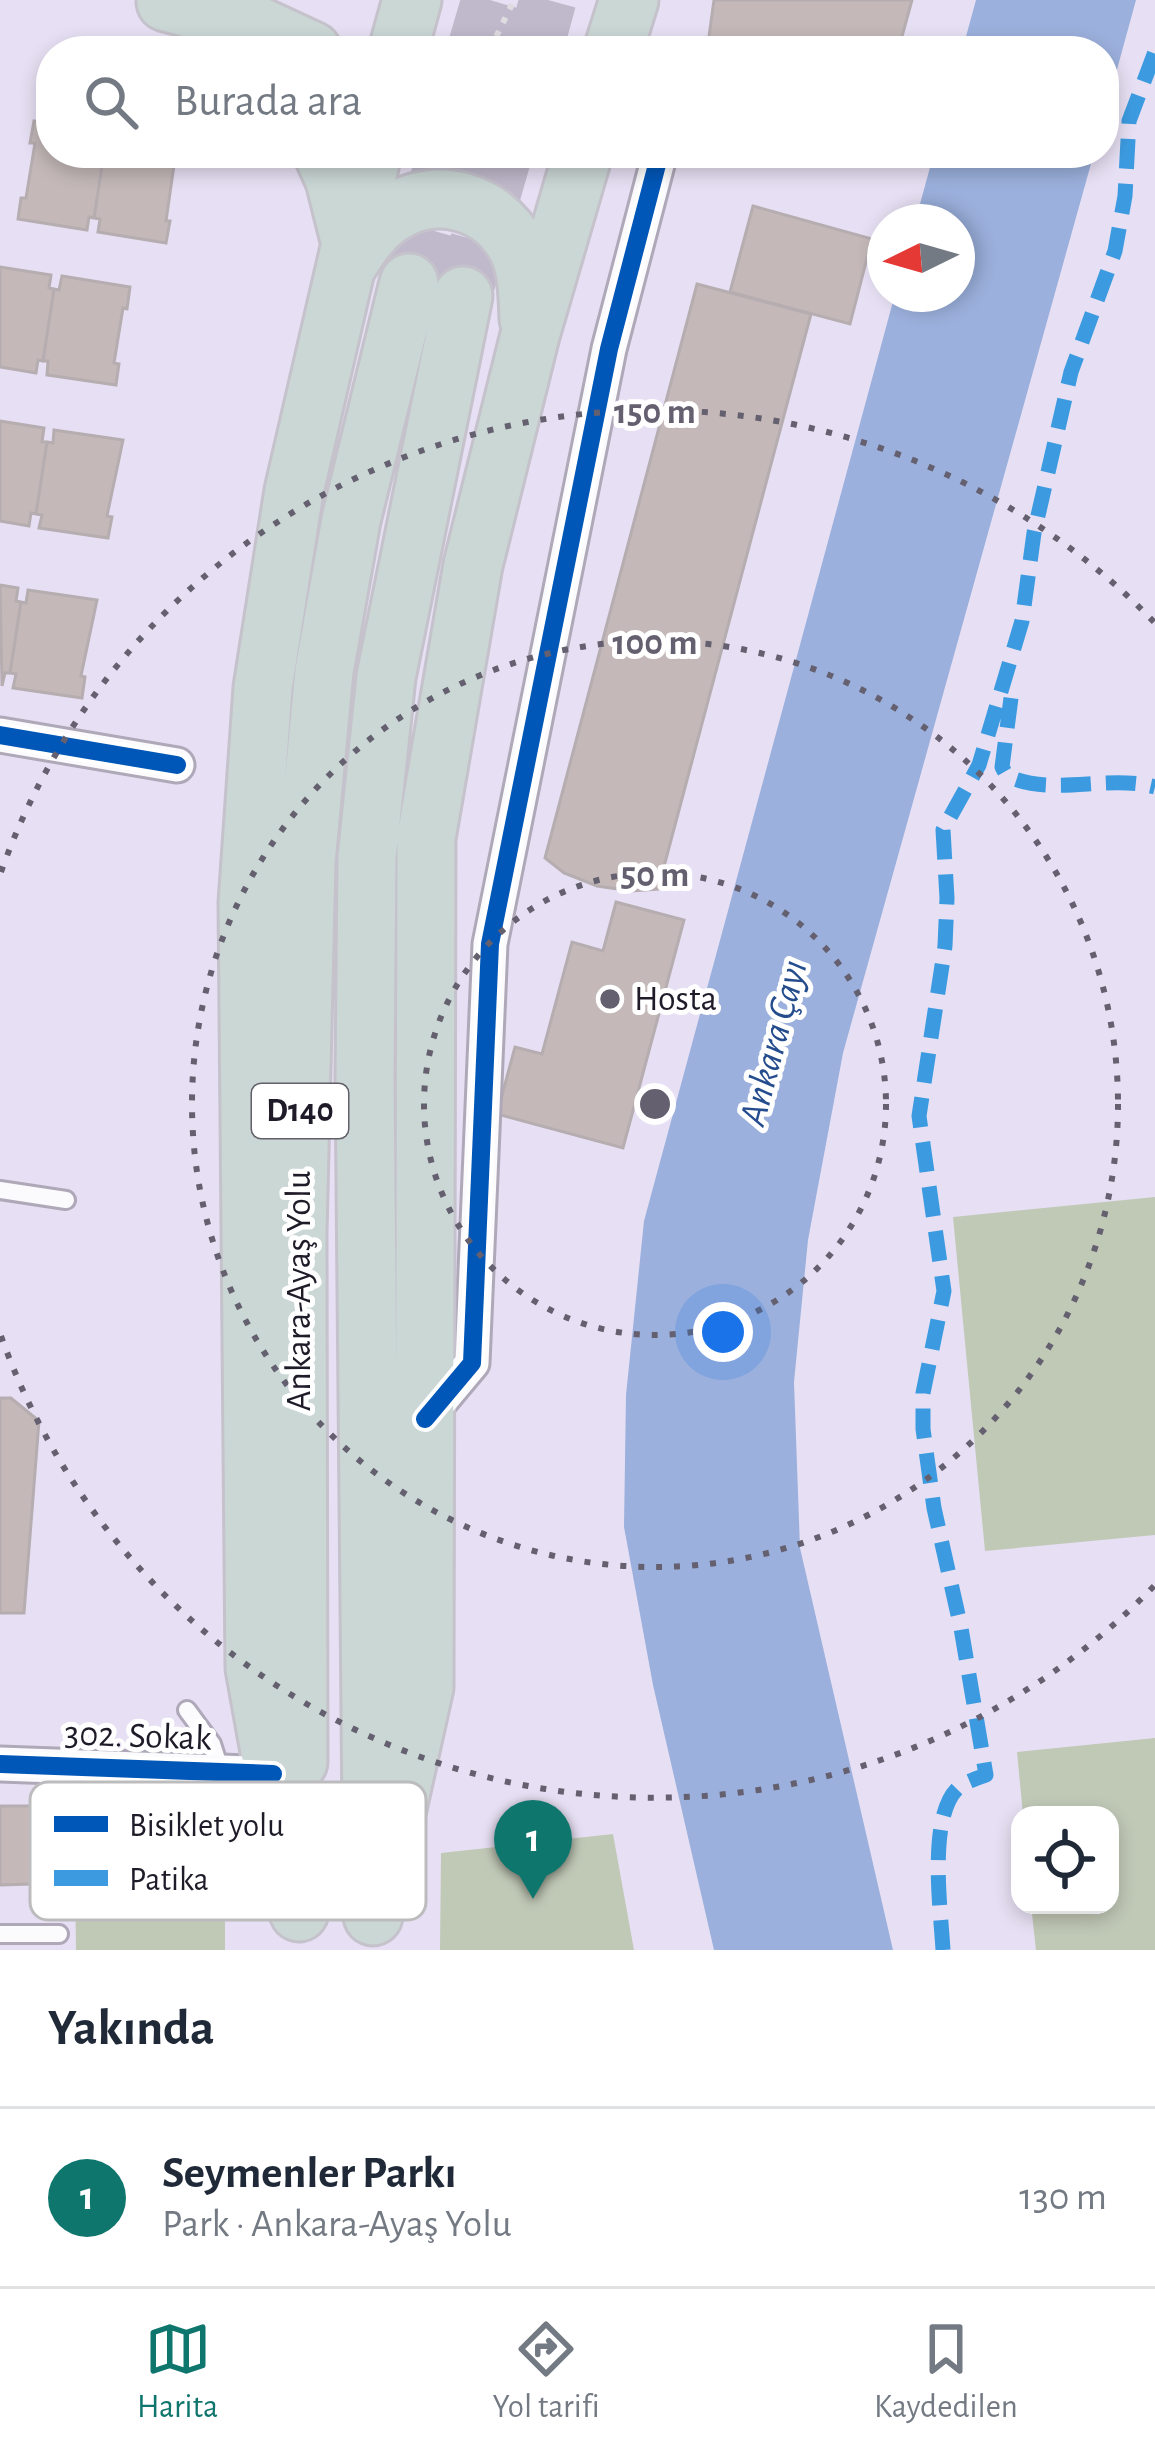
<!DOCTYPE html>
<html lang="tr">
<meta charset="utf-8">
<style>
:root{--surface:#fff;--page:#f6f6f7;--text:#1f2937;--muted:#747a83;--line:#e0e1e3;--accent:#0f766e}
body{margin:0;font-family:"Alegreya Sans",sans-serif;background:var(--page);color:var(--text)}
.controls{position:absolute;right:36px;bottom:36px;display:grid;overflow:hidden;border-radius:24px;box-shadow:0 6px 18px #0003}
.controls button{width:108px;height:108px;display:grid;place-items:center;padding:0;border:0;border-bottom:3px solid var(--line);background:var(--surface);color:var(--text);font:60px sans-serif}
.compass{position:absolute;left:867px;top:204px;width:108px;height:108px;border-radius:50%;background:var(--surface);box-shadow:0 6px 18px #0003;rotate:265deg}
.you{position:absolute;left:723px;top:1332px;width:42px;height:42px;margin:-30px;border:9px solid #fff;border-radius:50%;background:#1a73e8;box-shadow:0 0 0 18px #1a73e833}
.badge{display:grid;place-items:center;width:78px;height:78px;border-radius:50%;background:var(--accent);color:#fff;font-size:39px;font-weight:700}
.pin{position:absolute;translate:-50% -99px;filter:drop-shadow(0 3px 6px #0008)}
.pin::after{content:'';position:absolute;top:63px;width:42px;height:36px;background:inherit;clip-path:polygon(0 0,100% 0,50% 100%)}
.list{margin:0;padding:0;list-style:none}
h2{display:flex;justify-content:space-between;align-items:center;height:156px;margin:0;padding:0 48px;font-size:51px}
h2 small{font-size:39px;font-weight:400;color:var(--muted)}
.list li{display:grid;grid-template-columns:78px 1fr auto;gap:36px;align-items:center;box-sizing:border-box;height:180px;padding:0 48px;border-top:3px solid var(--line)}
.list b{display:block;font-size:45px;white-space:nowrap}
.list p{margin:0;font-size:39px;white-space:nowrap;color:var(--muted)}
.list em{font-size:39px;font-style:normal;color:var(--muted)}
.icon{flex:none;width:66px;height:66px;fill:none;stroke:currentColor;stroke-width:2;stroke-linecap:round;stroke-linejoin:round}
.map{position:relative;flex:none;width:1155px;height:1950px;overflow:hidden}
.search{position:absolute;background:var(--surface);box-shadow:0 6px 18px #0003;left:36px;right:36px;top:36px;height:132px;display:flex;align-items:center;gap:30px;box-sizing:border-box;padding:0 42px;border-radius:48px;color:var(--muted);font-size:45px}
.sheet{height:336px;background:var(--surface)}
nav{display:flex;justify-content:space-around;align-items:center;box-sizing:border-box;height:168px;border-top:3px solid var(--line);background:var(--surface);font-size:33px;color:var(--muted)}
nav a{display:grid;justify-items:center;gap:6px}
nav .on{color:var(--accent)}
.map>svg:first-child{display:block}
.green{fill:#c0c8b6}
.water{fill:#9bb0dc}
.building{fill:#c4b8b8;stroke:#b6adb1;stroke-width:3}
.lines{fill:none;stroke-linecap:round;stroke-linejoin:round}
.highway-tunnel{stroke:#bfb9cb;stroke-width:57;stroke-dasharray:57 28;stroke-linecap:butt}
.lane-casing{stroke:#aea8b8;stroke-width:22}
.street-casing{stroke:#aea8b8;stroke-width:39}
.highway-casing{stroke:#c5c2cc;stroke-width:63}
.path{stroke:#dedce1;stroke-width:6;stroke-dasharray:6 9;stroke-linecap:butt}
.lane{stroke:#fbfafd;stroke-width:16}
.street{stroke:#fbfafd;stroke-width:33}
.highway{stroke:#cad7d5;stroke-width:57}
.quiet{stroke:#3c9be0;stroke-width:15;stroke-dasharray:30 15;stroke-linecap:butt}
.cycleway-casing{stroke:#fff;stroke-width:26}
.cycleway{stroke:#0057b8;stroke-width:18}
.ring{fill:none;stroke:#65606f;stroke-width:6;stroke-dasharray:6 12}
.poi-dot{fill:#65606f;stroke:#fff;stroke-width:4.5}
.labels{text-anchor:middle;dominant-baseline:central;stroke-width:10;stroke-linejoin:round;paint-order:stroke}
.shield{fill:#fff;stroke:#625f68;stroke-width:3}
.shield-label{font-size:33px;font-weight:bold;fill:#1f1b28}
.poi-label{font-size:36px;fill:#1f1b28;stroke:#fff;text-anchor:start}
.street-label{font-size:36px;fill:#1f1b28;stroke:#fff}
.water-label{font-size:39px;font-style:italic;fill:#254c8d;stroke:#fff}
.key{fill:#fff;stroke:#bcbbbe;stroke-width:3}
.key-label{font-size:33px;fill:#1f1b28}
.centre{fill:#65606f;stroke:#fff;stroke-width:6}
.ring-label{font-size:36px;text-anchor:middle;font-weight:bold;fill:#65606f;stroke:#fff;stroke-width:10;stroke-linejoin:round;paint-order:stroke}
</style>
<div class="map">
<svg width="1155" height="1950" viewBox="0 0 1155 1950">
<rect width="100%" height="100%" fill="#e7e0f4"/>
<path class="green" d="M1155,1197v338l-170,16 -32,-334z
M1155,1738v212h-119l-5,-45h79v-90h-87l-6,-63z
M74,1806l151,5v139h-149z
M613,1834l21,116h-194l1,-97z"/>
<path class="water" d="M976,0h160l-32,117v-66h-142z
M934,153h160l-251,900 -35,187 -14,142 6,166 93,402h-179l-61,-265 -29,-158 2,-132 18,-174 251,-927h62v-72h-42z"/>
<path class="building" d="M714,0h198l-14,51h-191z
M34,121l17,3v29h53l-10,65 -5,-1 -2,13 -69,-11 3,-21h5l9,-55h-5z
M104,153h76l-2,13 -4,-1 -8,56h4l-4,22 -68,-11 2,-13 -6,-1z
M753,206l119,33 -22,85 -120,-32z
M0,267l51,8 -2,13 5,1 -11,72 -5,-1 -2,13 -36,-6z
M62,276l68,11 -3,22 -4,-1 -9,55 5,1 -3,21 -69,-10 1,-14h-5l11,-72 5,1z
M697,284l114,30 -153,575 -27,2 -34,-5 -33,-13 -19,-15z
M0,421l44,7 -2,14h5l-11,72 -5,-1 -2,13 -29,-5z
M54,430l69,10 -16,76 5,1 -4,21 -69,-10 3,-13 -6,-1 11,-72 6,1z
M0,585l18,3 -2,13 5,1 -11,71h-5l-3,13z
M28,590l69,10 -16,76 4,1 -3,21 -69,-10 3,-14 -6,-1 11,-71 5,1z
M616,902l68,18 -61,228 -126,-34 18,-67 27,7 30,-112 31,9z
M0,1398h11l28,23 -15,192h-24z
M0,1806h38l-7,78 -31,1z"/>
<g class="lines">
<path class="highway-tunnel" d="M475,51l15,-51
M534,51l14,-51
M409,283l37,-130
M463,296l41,-143"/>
<g class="lane-casing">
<path id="lane" d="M0,1190l66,10
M187,1710l25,34 9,28
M0,1934h59"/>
</g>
<g class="street-casing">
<path id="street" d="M0,735l177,30
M426,1418l46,-55 18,-419 119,-595 51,-196
M0,1764l273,10"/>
</g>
<g class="highway-casing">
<path id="highway" d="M166,2l92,24 54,25
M398,51l14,-51
M613,51l16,-51
M323,153l12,27 15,60
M346,267c13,-21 28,-44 50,-56 43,-25 96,-9 120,34 12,22 12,50 13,74
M298,1762l-1,-528 9,-372 18,-191 27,-151 58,-237
M372,1820l-7,-744 2,-218 19,-181 77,-381
M299,1912l-44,-244 -7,-765 15,-215 31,-197 78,-338
M373,1916l51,-229 2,-849 47,-273 57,-230 53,-182"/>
</g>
<path class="path" d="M493,51l3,-14 18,-37"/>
<use href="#lane" class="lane"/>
<use href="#street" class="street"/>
<use href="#highway" class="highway"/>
<path class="quiet" d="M1011,698l-9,69 5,9c46,21 100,-2 148,11
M943,1950c-2,-39 -16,-135 16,-163 6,-5 19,-9 27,-12l-25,-147 -27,-120 -11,-79v-36l21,-102 -25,-175 26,-170 2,-48 -4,-68 36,-65 43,-144 12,-88 37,-161 44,-121 10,-55 4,-75 26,-69"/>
<g class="cycleway-casing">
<path id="cycleway" d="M0,735l177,30
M425,1419l47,-56 18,-419 119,-595 51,-196
M0,1764l273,10"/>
</g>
<use href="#cycleway" class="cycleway"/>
</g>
<g class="ring">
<circle cx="655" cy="1104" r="231"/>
<circle cx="655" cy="1104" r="463"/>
<path d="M1154 1586A694 694 0 0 1 1 1336M1 872A694 694 0 0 1 1154 622"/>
</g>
<circle class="poi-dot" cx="610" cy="999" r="12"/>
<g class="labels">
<rect class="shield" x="252" y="1084" width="96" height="54" rx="9"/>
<g class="shield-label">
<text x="300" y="1111">D140</text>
</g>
<g class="poi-label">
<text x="634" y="999">Hosta</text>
</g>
<g class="street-label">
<text transform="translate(299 1291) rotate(-90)">Ankara-Ayaş Yolu</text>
<text transform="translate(138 1736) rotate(2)">302. Sokak</text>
</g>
<g class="water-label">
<text transform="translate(774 1043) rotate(-75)">Ankara Çayı</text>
</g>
</g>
<rect x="30" y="1782" width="396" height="138" rx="18" class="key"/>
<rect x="54" y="1816" width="54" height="16" fill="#0057b8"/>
<rect x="54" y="1870" width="54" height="16" fill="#3c9be0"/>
<g class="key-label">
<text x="129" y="1836">Bisiklet yolu</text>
<text x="129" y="1890">Patika</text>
</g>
<circle cx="655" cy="1104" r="18" class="centre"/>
<g class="ring-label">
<text x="655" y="423">150 m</text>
<text x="655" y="654">100 m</text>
<text x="655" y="886">50 m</text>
</g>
</svg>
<div class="controls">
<button><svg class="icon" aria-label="locate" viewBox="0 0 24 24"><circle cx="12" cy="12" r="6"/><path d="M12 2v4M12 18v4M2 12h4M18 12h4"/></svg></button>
</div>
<svg class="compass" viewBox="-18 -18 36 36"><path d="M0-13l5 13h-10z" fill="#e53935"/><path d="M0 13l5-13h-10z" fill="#747a83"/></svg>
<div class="you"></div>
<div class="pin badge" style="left:533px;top:1899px">1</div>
<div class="search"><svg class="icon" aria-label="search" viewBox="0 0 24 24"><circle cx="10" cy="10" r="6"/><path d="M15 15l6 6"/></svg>Burada ara</div>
</div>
<section class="sheet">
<h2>Yakında<small></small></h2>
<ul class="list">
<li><span class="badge">1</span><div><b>Seymenler Parkı</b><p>Park · Ankara-Ayaş Yolu</p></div><em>130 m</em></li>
</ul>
</section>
<nav>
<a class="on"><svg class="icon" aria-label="map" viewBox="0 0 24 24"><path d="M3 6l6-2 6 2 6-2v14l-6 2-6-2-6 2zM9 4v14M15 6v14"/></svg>Harita</a>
<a><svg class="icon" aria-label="directions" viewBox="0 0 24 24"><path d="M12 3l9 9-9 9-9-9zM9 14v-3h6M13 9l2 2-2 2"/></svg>Yol tarifi</a>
<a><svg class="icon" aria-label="saved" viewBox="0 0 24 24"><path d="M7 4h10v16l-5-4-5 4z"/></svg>Kaydedilen</a>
</nav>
